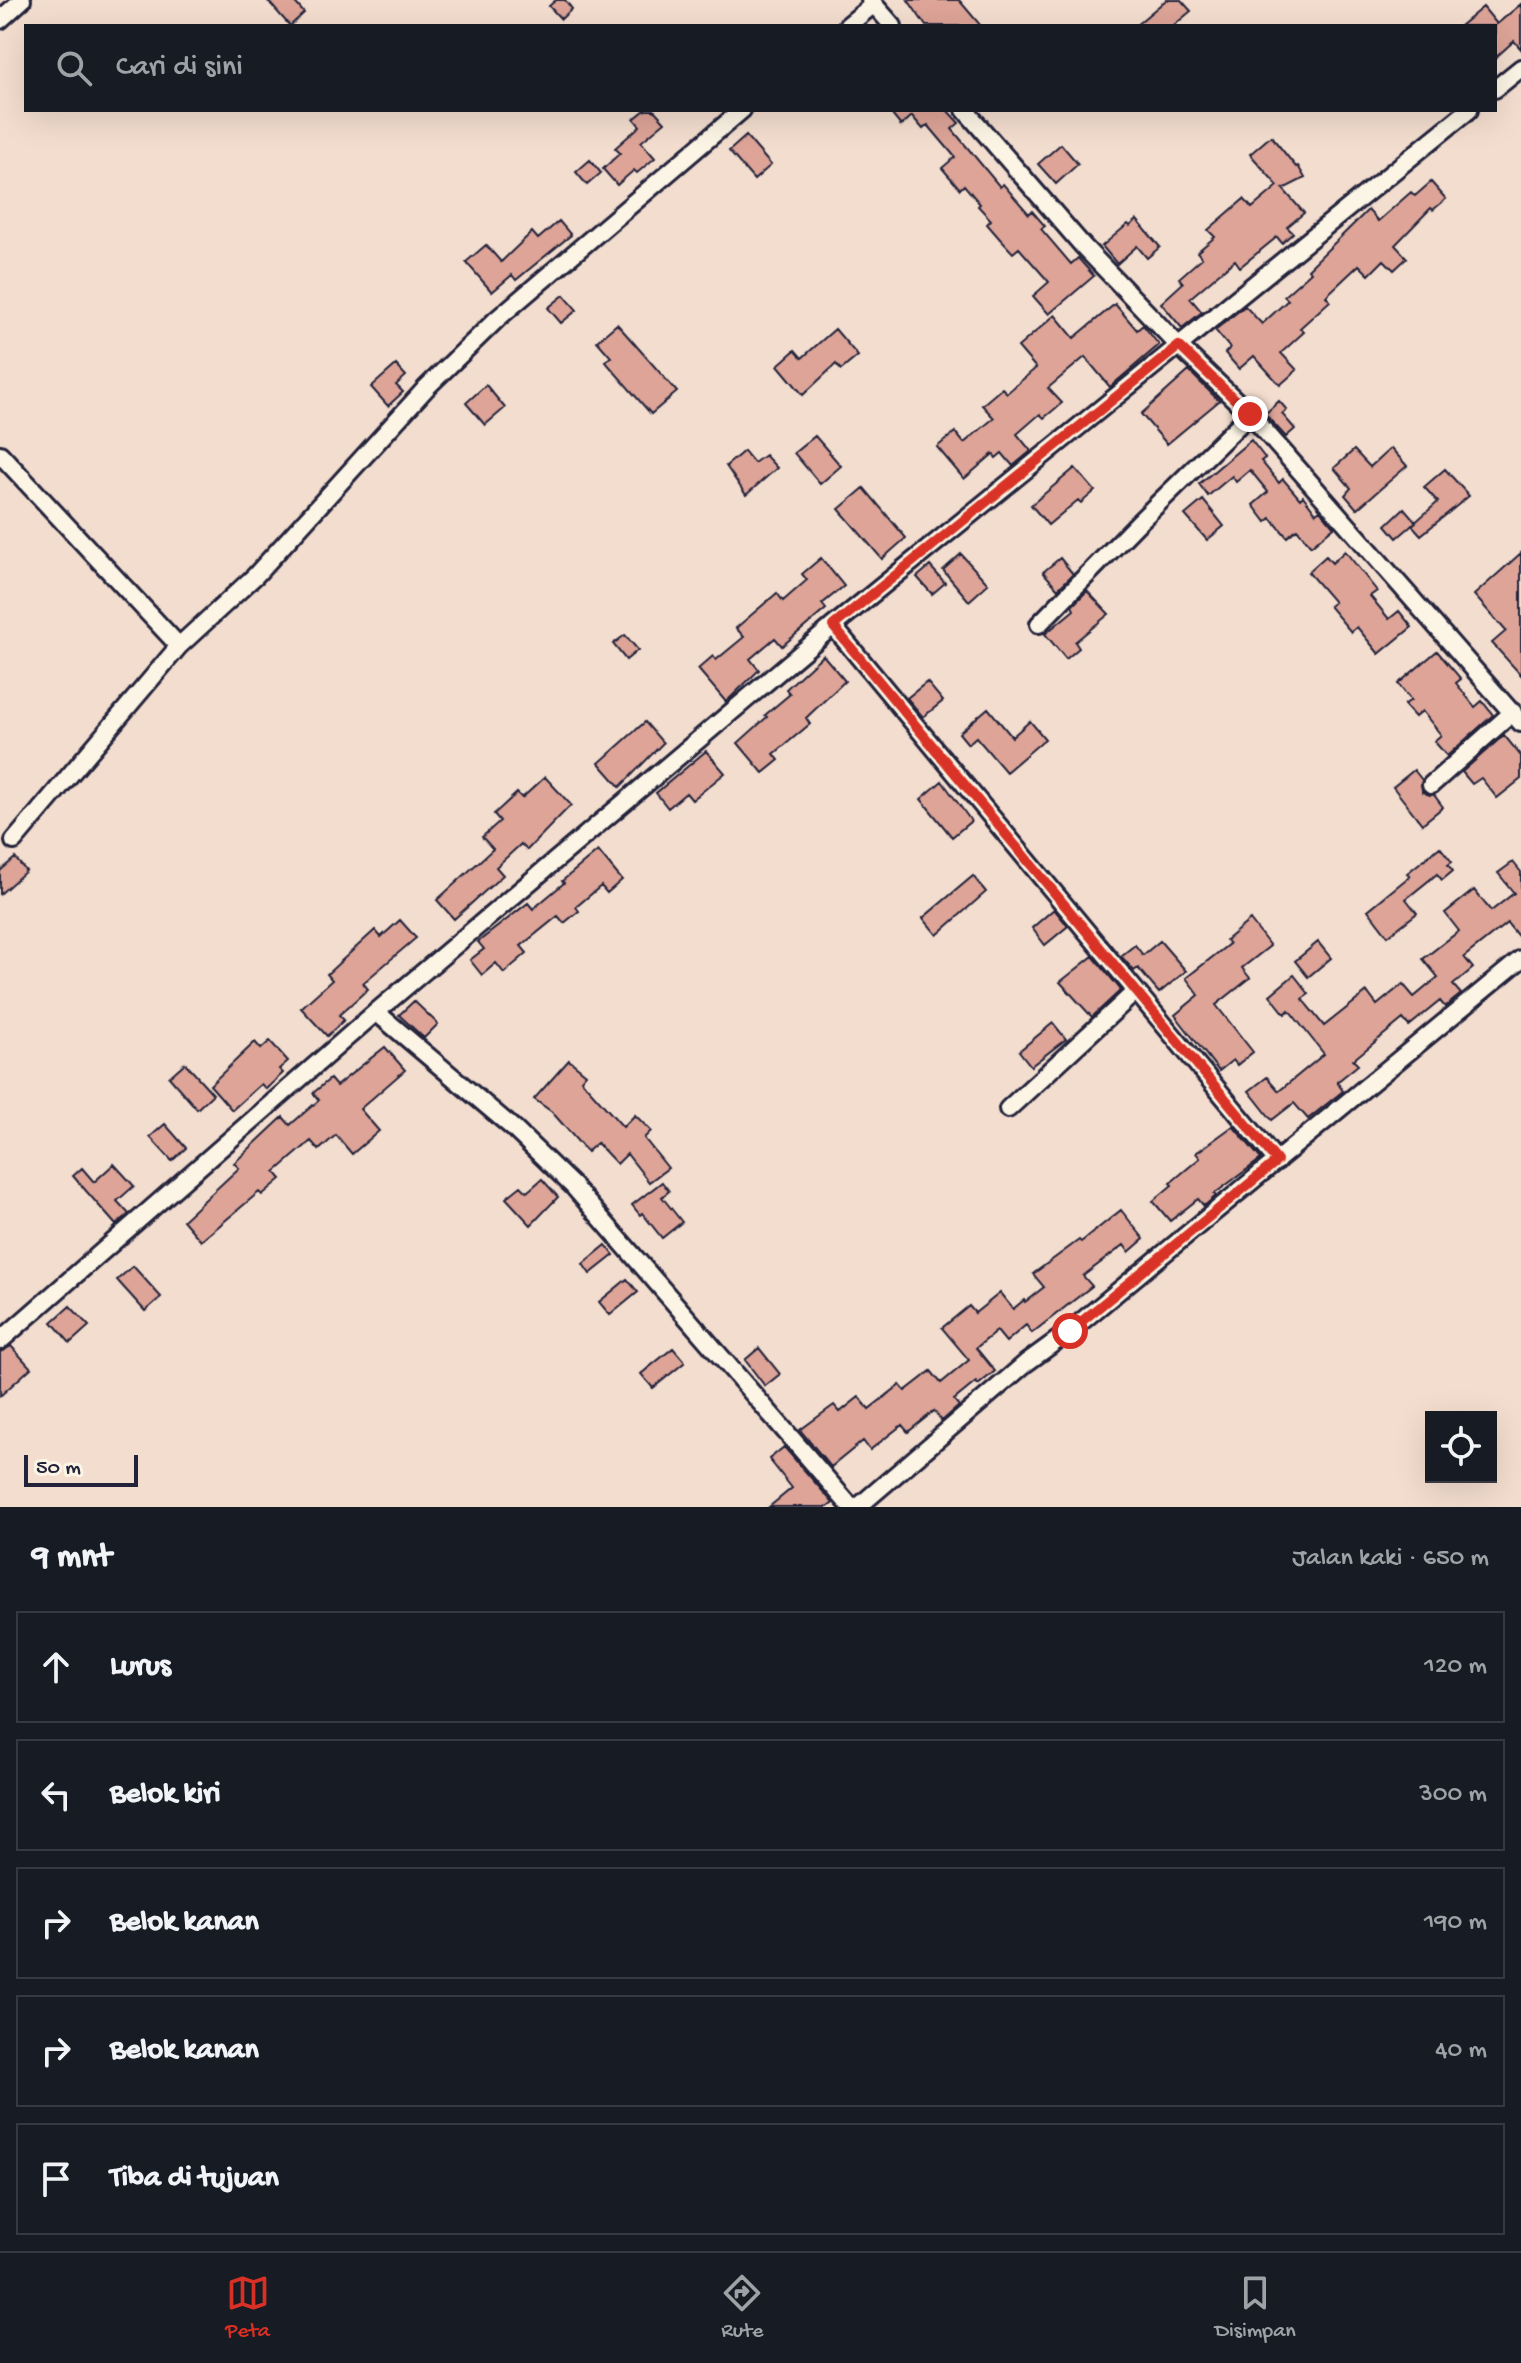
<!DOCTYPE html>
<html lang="id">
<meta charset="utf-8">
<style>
:root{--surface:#171b24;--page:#20242c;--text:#f1f3f6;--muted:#9ea1a6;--line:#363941;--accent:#d93025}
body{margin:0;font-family:"Gochi Hand",sans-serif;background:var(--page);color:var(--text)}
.controls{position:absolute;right:24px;bottom:24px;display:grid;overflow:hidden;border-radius:0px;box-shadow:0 8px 32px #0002}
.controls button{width:72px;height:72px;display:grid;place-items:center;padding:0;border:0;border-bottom:2px solid var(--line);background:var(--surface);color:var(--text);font:40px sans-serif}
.scale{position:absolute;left:24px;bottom:20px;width:114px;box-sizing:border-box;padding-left:8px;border:4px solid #22223b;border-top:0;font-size:22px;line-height:28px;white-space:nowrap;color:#22223b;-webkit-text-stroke:6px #fcf5e5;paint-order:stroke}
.stop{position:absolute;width:24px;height:24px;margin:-18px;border:6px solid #d93025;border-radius:50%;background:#fff}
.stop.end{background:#d93025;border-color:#fff;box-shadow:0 2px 8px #0008}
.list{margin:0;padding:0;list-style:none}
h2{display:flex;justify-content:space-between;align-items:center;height:104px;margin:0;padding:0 32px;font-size:34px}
h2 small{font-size:26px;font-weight:400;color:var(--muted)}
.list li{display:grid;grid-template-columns:52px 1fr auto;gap:24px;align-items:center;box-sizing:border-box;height:112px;margin:0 16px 16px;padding:0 16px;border:2px solid var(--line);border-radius:0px}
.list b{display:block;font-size:30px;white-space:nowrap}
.list em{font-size:26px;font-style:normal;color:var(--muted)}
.icon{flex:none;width:44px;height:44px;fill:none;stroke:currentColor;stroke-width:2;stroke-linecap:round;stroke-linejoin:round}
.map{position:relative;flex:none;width:1521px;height:1507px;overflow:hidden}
.search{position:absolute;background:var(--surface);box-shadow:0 8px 32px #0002;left:24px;right:24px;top:24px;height:88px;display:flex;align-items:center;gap:20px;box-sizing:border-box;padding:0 28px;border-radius:0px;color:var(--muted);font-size:30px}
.sheet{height:744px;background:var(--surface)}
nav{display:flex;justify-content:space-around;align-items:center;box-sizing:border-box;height:112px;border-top:2px solid var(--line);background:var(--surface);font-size:22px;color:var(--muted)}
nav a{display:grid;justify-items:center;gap:4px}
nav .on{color:var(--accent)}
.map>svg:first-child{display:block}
.building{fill:#dda497;stroke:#22223b;stroke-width:2}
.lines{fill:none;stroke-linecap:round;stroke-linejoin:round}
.minor-casing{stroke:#22223b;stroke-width:22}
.minor{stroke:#fcf5e5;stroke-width:16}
.route{stroke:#d93025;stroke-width:10}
</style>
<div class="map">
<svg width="1521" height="1507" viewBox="0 0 1521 1507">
<rect width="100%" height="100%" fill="#f3ddce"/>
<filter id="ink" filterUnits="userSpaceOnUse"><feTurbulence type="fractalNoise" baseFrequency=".0125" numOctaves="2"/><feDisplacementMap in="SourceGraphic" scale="16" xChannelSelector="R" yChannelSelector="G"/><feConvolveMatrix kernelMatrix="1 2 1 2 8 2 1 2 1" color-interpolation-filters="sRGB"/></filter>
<g filter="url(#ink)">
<path class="building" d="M267,0h26l11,13 -14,13z
M556,0h9l7,9 -11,10 -12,-13z
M908,0h51l22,26h-55z
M1166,0h15l10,11 -18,15h-38z
M1521,4v45l-7,-8 -19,17v-32h-35l23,-19 14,17z
M645,110h9l11,12 -24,20 14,16 -18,15 -3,-3 -17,15 -14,-16 17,-16 -5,-5 25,-22 -6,-7z
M888,110h59l12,13 -7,6 48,58 3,-3 26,30 3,-3 13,15 -4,3 30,35 7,-6 16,18 -45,38 -16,-18 16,-14 -30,-34 -6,5 -13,-14 -13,-15 4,-4 -13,-14 2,-2 -16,-19 -4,4 -18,-21 13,-11 -27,-32 -5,4 -11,-13 -11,10z
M746,136l25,29 -17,15 -25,-29z
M1271,136l25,31 2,-1 7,12 -22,11 21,24 -17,14 6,6 -11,10 -5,-6 -37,30 -5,-7 -45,38 12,14 -20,16 -21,-25 22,-20 -4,-5 23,-20 -5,-6 18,-15 -7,-7 36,-31 8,9 26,-22 -28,-32z
M1061,144l17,20 -22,20 -18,-20z
M590,160l11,13 -14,12 -11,-13z
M1431,182l15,17 -13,11 -2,-2 -36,37 12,13 -13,12 -10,-10 -15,15 -10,-10 -33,31 4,5 -30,27 4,4 -23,21 16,17 -17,15 -26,-29 -15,13 -14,-16 5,-5 -15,-18 30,-24 17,18 26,-24 -4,-4 27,-24 -3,-3 60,-59 10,11 33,-29 4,4z
M1137,220l23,27 -13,11 -10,-12 -20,18 -15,-18 26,-22 2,2z
M559,221l12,14 -55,45 -4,-5 -20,17 -26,-30 20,-17 15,17 31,-30 6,7z
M564,295l13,15 -16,13 -13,-15z
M1115,304l22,26 6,-5 16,20 -49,42 -25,-30 -37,31 14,15 -18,15 -4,-4 -23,20 14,17 -18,15 -11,-13 -6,5 -3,-4 -29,25 -27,-32 18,-15 9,11 30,-25 -12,-13 20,-17 5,5 29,-25 -18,-21 37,-32 19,23z
M617,324l60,68 -26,22 -46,-53 6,-4 -14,-16z
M835,329l23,27 -17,14 -5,-6 -33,31 -25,-30 17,-15 7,8z
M396,365l10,11 -10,9 7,7 -15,14 -17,-19z
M1189,371l30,30 -52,43 -26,-30z
M486,385l19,23 -20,17 -19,-22z
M1279,401l8,9 -5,4 13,15 -9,8 -21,-23z
M815,436l26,30 -21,18 -26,-31z
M1251,440l14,18 -4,3 18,22 4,-4 17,20 3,-3 13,17 4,-3 14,17 -23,19 -14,-17 -10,8 -16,-19 -5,4 -13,-17 15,-13 -18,-22 -14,12 -4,-6 -24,20 -9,-12z
M1391,448l16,18 -50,43 -12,-14 6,-7 -17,-20 20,-18 16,17z
M744,451l10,12 11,-8 12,13 -31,27 -20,-29z
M1075,468l20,23 -14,12 -3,-3 -30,25 -17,-20z
M1445,469l24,27 -48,39 -9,-10 26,-23 -14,-15z
M864,488l42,50 -24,21 -43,-50z
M1203,500l21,26 -17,14 -22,-25z
M1404,508l12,14 -19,16 -11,-13z
M1345,551l32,40 -7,5 19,23 10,-8 13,16 -33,27 -22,-27 -6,5 -22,-26 5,-4 -26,-30 18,-16 6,7z
M1521,553v122l-29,-32 14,-12 -32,-36z
M961,554l27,30 -19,17 -26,-31z
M821,558l23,28 -22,18 4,5 -44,37 -7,-8 -25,21 9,11 -33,32 -28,-33 15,-13 3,4 28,-23 -8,-9 41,-35 6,8 24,-21 -5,-6z
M1060,558l13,16 -15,15 -15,-17z
M930,566l15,17 -13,11 -15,-17z
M1087,591l22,23 -34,28 4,6 -13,11 -21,-25 29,-24 -2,-4z
M625,635l13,15 -12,10 -13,-16z
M1437,651l24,28 -5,4 19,24 7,-6 11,14 -46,41 -13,-15 7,-6 -19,-24 -7,6 -11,-12 7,-5 -13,-16z
M823,655l22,26 -39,37 4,6 -36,30 5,6 -16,13 -25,-30 29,-26 -2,-2 25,-21 -4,-5z
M927,682l16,19 -20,16 -16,-19z
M988,708l24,29 18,-16 15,18 -39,33 -30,-35 -8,7 -9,-11z
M645,722l18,21 -43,44 -21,-24z
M1504,735l17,21v23l-24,19 -16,-20 -9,6 -10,-12z
M706,751l19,22 -33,27 -6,-7 -18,15 -12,-15z
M1414,770l8,10v12l12,3 9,12 -21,17 -29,-37z
M545,777l26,28 -44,45 -6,-6 -25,23 7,8 -49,44 -17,-19 56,-51 -11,-12 18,-16 -6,-7 23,-21 5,5z
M942,781l29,40 -19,16 -31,-38z
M1440,847l12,15 -4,3 5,6 -11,9 -5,-6 -31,25 11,14 -29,23 -20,-26 42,-34 -3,-3z
M598,851l24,29 -15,13 -6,-7 -25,21 3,4 -15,12 -6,-7 -37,30 6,7 -23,20 -8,-10 -14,12 -12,-15 14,-11 -6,-7 50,-39 5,6 31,-26 -2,-2z
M15,858l11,13 -26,23v-23z
M1513,862l8,10v68l-14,-17 -43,34 9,11 -20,17 8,9 -16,13 -5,-6 -31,25 -6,-7 -50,41 5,5 -21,17 6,9 -35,28 -14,-16 -22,17 -23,-29 18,-14 12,14 45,-37 -35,-44 -4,4 -15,-19 24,-20 15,19 -7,5 22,27 43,-34 10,13 26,-21 11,13 24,-20 -15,-18 36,-28 -14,-18 29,-23 17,21 23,-18 -16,-20z
M973,876l13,16 -49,43 -14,-17z
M1054,909l14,17 -23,19 -13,-17z
M400,920l16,18 -53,45 5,6 -29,26 5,5 -17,16 -26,-28 31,-28 -5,-6 48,-44 6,7z
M1250,920l20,26 -28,22 8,10 -34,27 37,47 -16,13 -4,-5 -14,11 -44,-56 24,-20 -13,-17 43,-34 -3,-4z
M1160,941l26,30 -27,22 -21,-25 -4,3 -13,-15 14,-11 8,10z
M1318,942l13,16 -23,19 -13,-16z
M1093,956l28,34 -29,27 -32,-35z
M414,1001l24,23 -14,14 -25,-23z
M1053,1023l13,16 -35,27 -12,-15z
M270,1041l18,20 -9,8 4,4 -17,16 -5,-5 -29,26 -22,-25 45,-43 6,7z
M385,1047l20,23 -45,39 19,22 -27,23 -16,-19 -17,15 -8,-9 -36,31 6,7 -19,16 -3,-3 -58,49 -18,-21 56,-52 -5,-5 49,-46 7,8 29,-25 -6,-7 17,-14 6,7z
M569,1060l17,14 -5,6 42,47 12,-12 16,16 -7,7 24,30 -19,14 -22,-28 -10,10 -20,-21 -10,9 -35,-40 -18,-13z
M185,1063l28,31 -16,15 -28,-32z
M165,1124l21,24 -14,13 -22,-24z
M1233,1126l28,33 -47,35 2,2 -12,10 -6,-7 -28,22 -17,-20 19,-16 -2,-2 30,-25 -4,-5z
M114,1164l20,22 -17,15 12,13 -13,11 -43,-49 9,-8 12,14z
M542,1179l16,18 -27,28 -25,-27 15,-12 6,6z
M662,1182l7,9 -7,6 20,25 -20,16 -20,-25 -2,2 -8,-10z
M1121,1210l23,29 -15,13 -5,-7 -41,31 9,10 -60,47 -6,-8 -20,17 -9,-11 -21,17 19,23 -17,14 -2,-3 -22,18 5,6 -17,15 -8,-10 -26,21 -6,-7 -32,25 -7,-9 -32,26 -31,-37 34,-25 6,7 19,-15 10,12 31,-24 5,6 26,-20 10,12 28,-23 -27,-32 27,-22 6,7 25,-20 13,16 11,-9 1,2 19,-15 -11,-13 46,-34 2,2z
M606,1245l8,10 -24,19 -7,-10z
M133,1266l28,31 -16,14 -28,-31z
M627,1279l11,13 -28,23 -11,-13z
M70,1306l19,20 -19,17 -18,-21z
M11,1346l20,22 -31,28v-44z
M673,1348l12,14 -32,26 -12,-14z
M759,1348l21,26 -15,12 -20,-26z
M784,1447l49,56 -5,4h-59l23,-19 -23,-29z"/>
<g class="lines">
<g class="minor-casing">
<path id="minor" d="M870,0l23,26
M0,20l22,-20
M847,26l27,-22
M1495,89l26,-21
M965,110l118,136 96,100 71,68 271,309
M0,454l179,192
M1039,624l99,-101 112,-109
M833,626l444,535
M1431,785l82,-73
M14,841l165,-195 76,-70 172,-189 70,-68 245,-209
M376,1012l137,116 60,58 278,321
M1008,1109l127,-117
M0,1341l376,-329 457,-386 636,-516
M858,1507l168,-144 44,-32 451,-372"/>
</g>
<use href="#minor" class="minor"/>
</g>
</g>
<g class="lines" filter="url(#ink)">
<path class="route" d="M1070,1331l207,-170 -444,-535 346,-280 71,68"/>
</g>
</svg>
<div class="controls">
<button><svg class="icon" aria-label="locate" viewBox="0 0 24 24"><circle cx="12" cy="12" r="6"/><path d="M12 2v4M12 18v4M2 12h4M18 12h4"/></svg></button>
</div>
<div class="scale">50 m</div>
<div class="stop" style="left:1070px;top:1331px"></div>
<div class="stop end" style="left:1250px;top:414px"></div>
<div class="search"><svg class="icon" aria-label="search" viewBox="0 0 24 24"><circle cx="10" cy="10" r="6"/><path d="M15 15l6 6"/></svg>Cari di sini</div>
</div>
<section class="sheet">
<h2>9 mnt<small>Jalan kaki · 650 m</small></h2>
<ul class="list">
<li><svg class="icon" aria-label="ahead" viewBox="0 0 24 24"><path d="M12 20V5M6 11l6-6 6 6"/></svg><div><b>Lurus</b></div><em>120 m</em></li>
<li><svg class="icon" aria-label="left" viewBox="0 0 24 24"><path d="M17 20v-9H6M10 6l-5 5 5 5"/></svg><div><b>Belok kiri</b></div><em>300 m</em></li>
<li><svg class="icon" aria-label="right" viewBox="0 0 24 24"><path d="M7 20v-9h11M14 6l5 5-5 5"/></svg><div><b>Belok kanan</b></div><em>190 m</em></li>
<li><svg class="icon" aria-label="right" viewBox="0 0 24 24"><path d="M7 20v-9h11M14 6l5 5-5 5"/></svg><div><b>Belok kanan</b></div><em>40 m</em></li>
<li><svg class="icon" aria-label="arrive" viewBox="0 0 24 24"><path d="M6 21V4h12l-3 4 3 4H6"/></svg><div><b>Tiba di tujuan</b></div></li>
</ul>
</section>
<nav>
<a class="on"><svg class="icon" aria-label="map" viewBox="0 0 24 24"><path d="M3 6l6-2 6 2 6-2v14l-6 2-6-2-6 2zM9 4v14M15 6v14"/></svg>Peta</a>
<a><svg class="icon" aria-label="directions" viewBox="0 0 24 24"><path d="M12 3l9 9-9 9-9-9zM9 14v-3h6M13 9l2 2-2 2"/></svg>Rute</a>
<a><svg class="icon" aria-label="saved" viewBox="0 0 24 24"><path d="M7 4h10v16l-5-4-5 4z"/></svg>Disimpan</a>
</nav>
